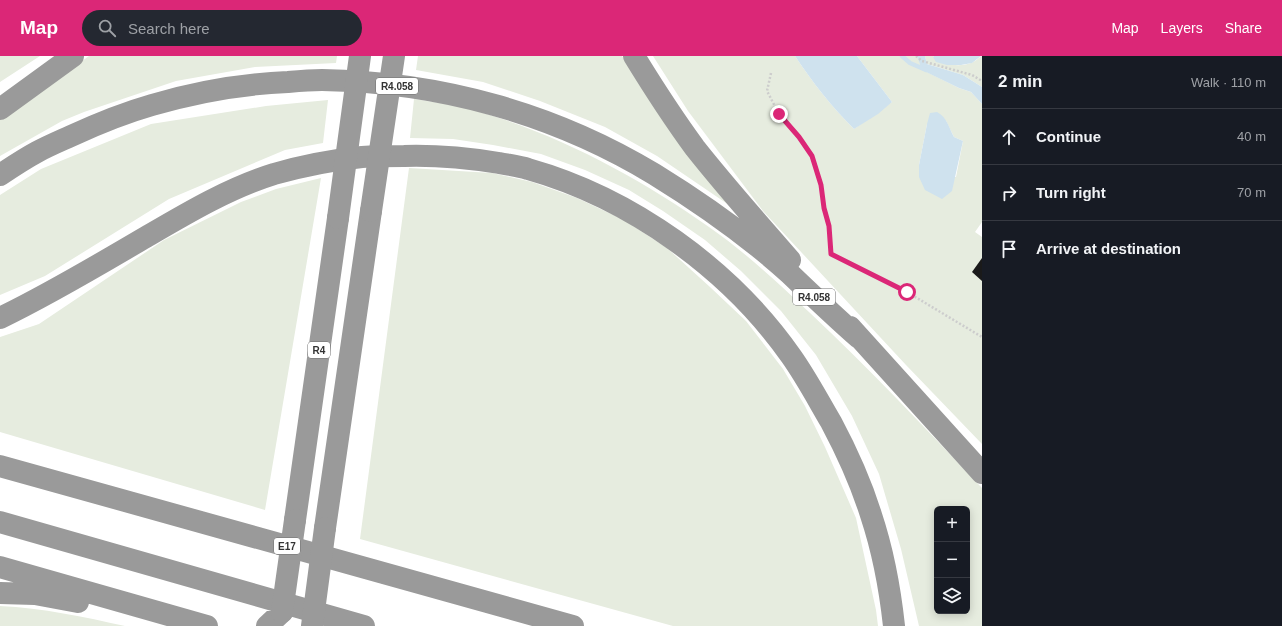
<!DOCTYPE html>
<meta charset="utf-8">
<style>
:root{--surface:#171b24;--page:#242831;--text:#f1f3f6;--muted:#9ea1a6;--line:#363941;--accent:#db2777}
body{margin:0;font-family:Helvetica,sans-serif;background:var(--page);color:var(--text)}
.controls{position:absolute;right:12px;bottom:12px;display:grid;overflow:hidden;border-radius:6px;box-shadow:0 2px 10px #0003}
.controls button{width:36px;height:36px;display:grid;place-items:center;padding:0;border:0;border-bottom:1px solid var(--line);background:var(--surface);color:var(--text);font:20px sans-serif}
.stop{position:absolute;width:12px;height:12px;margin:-9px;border:3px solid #db2777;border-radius:50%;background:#fff}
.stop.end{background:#db2777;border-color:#fff;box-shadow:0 1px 4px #0008}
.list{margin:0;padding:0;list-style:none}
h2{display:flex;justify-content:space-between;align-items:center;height:52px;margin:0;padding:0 16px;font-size:17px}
h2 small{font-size:13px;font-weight:400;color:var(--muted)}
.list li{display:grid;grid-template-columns:26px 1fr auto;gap:12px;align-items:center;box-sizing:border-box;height:56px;padding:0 16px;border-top:1px solid var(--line)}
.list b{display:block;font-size:15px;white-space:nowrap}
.list em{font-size:13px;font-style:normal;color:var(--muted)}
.icon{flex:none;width:22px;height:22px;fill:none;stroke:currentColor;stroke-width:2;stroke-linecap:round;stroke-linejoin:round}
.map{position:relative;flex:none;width:982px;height:570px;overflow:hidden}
header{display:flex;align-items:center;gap:24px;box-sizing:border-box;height:56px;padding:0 20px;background:var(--accent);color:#fff}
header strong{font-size:19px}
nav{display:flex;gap:22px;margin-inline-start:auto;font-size:14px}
.search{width:280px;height:36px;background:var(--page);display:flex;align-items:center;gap:10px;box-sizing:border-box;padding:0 14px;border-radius:22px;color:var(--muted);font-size:15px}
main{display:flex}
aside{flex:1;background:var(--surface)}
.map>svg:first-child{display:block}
.green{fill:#e6ecdf;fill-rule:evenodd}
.water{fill:#cfe2ee}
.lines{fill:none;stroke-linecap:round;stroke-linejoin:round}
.stream{stroke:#cfe2ee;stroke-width:4.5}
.building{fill:#1a1a1a}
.path{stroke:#cdcdcd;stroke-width:2.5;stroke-dasharray:2 2;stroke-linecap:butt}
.motorway{stroke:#9a9a9a;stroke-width:22}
.motorway-bridge{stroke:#9a9a9a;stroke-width:22}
.route{stroke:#db2777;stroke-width:5}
.labels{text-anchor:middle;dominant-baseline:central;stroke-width:4;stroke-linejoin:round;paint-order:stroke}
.shield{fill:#fff;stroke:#707070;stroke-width:1}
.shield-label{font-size:10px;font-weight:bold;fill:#333}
</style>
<header>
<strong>Map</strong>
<div class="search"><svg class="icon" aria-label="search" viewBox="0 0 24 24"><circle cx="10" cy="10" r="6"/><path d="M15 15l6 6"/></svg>Search here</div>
<nav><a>Map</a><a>Layers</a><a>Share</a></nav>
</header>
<main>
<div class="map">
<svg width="982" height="570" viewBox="0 0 982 570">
<rect width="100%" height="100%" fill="#fff"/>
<path class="green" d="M0,0h40l-40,26z
M89,0h248l-1,7 -81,4 -79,14 -92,31 -22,9 -62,35v-38l49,-33z
M418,0h204l6,9 101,140 -72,-49 -52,-29 -65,-26 -57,-19 -67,-12z
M653,0h142c18,27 36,50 59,73l38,-27 -35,-46h60l6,14 36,18 12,4 11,12v118l-7,10 7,5v207l-76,-79 -143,-154 -75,-100zM946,65l8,16 9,4 -7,36h-37v-12l8,-41z
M925,0h9l-1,1c13,7 23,11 38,6 4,-1 7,-5 11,-7v31l-19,-12 -36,-11z
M414,43c19,3 38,5 56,10 86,24 167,67 239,118 36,25 68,55 100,85 60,56 116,116 173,176v138h-63l-18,-77 -22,-75 -27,-58 -36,-61 -35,-44 -40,-40 -36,-31 -42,-29 -34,-21 -44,-20 -44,-16 -48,-9 -40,-6 -43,-1zM937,453h30v102h-30z
M328,44l-5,43 -38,7 -116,49 -124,77 -45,19v-100l41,-26 110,-45 115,-18z
M409,112l83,5 40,9 45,16 47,22 43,28 43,39 36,34 37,48 22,37 20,41 31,71 20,92 2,16h-205l-313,-87z
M321,122l-56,332 -265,-78v-95l39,-13 125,-84 77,-38 35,-13z
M0,550c43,2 84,11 125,20h-125z"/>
<path class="water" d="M795,0h62l35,46 -14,12 -24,15c-23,-23 -41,-46 -59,-73z
M917,0h8l2,8 36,11 19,12v17l-11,-12 -12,-4 -37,-18z
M934,0h47l-9,7 -11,2h-14l-11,-3 -3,-5z
M937,56c10,5 12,16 17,25l9,4 -11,50 -10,8 -17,-9 -6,-13v-12l8,-41 3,-11z"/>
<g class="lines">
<path class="stream" d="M902,0l8,7 16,7"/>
</g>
<path class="building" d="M982,202v23l-10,-9z"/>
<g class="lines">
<path class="path" d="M916,0l6,5 50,14 10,6
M771,17l-4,18 12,23 20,23 13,19 9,29 3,23 5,18 2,28 76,38 75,45"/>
<path class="motorway" d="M634,0c19,31 39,62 61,92 30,38 63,75 95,112
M0,53l73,-53
M0,119c12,-8 24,-16 37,-23 11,-6 23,-11 34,-16 26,-12 53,-23 81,-31 44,-13 90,-21 136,-23 11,-1 23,-2 34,-2 117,2 231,33 332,94 47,29 94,62 135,99 23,22 46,44 70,65
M0,262c50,-24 98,-53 146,-81 41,-24 83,-49 128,-63 28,-8 59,-14 88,-17 14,-1 28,-1 42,-1 32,-1 64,2 95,7 10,2 20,3 29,6 103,29 202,100 263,187 15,21 27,44 40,66 16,30 30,61 40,93 12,36 19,74 23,111
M850,271l132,146
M0,410l573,160
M295,464l43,-302
M0,466l364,104
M325,472l46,-317
M0,511l207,59
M0,537l35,1 43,8
M267,570l15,-14"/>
<path class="motorway-bridge" d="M371,155l23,-155
M338,162l22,-162
M282,556l13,-92
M312,570l13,-98"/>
</g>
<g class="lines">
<path class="route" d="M779,58l20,23 13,19 9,29 3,23 5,18 2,28 76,38"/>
</g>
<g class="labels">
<g class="shield">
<rect x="376" y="22" width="42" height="16" rx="3"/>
<rect x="793" y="233" width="42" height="16" rx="3"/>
<rect x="308" y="286" width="22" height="16" rx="3"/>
<rect x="274" y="482" width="26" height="16" rx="3"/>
</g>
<g class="shield-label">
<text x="397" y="30">R4.058</text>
<text x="814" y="241">R4.058</text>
<text x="319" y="294">R4</text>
<text x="287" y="490">E17</text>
</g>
</g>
</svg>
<div class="controls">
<button>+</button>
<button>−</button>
<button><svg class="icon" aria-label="layers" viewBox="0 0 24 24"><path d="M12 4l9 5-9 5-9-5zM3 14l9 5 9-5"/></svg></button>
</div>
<div class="stop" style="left:907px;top:236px"></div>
<div class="stop end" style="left:779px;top:58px"></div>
</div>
<aside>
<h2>2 min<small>Walk · 110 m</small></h2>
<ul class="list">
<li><svg class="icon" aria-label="ahead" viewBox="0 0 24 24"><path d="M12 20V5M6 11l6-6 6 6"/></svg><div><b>Continue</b></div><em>40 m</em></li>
<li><svg class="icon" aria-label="right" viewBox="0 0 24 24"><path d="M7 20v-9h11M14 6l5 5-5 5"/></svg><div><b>Turn right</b></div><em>70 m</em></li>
<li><svg class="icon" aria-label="arrive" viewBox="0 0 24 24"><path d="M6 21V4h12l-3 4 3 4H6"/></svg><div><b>Arrive at destination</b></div></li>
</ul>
</aside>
</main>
